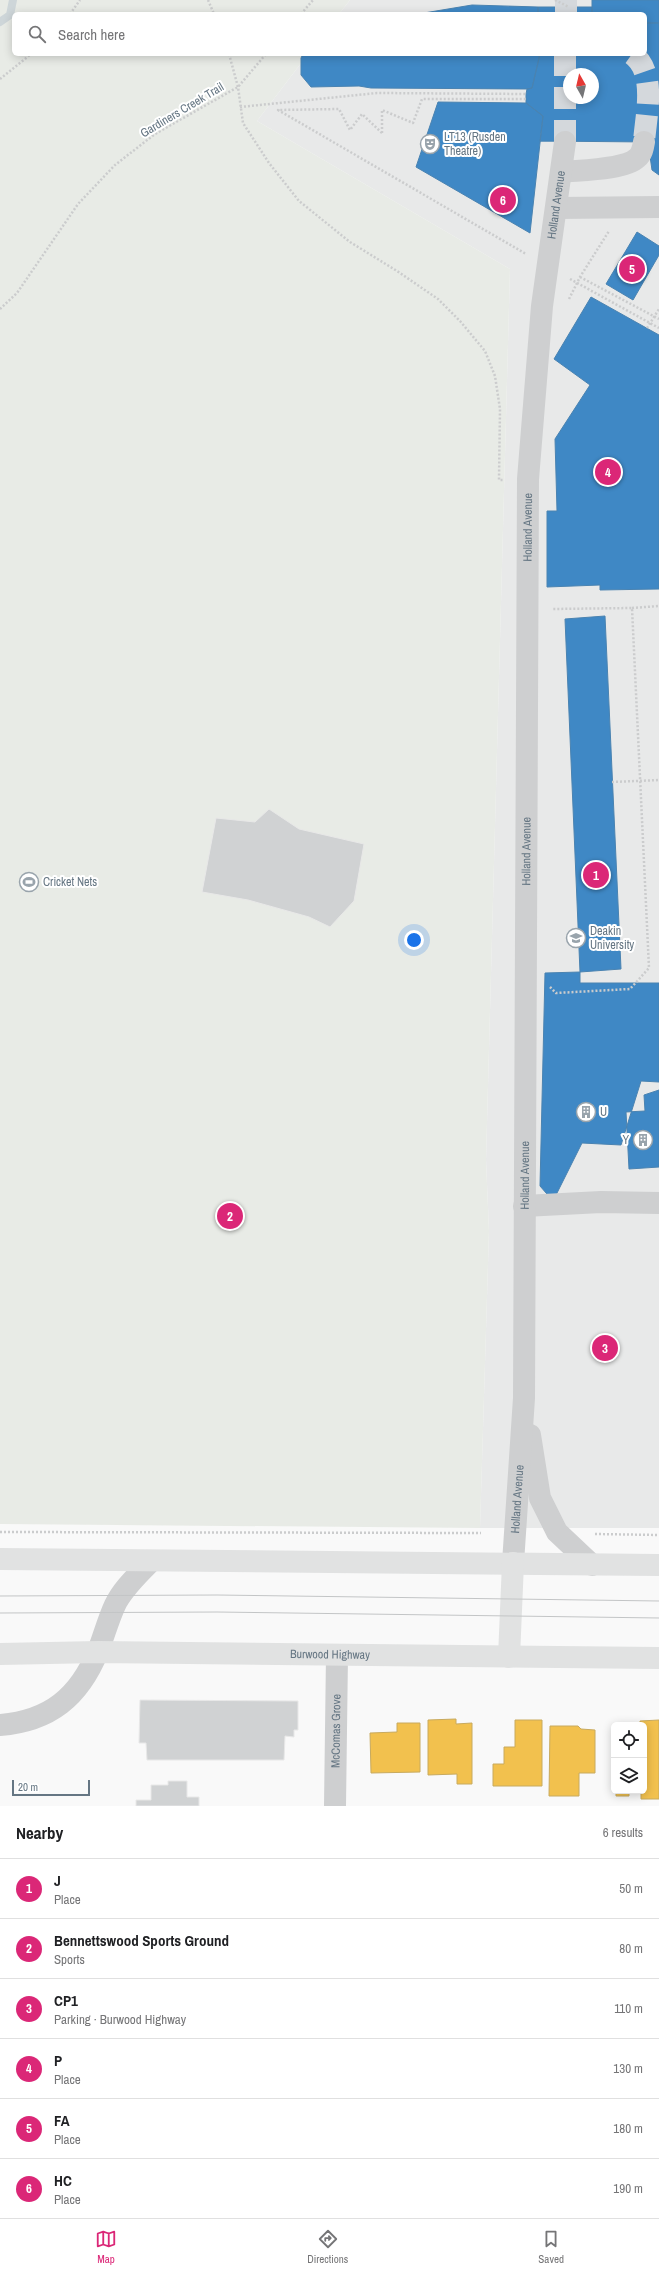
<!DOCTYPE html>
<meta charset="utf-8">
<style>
:root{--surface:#fff;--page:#f6f6f6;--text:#202124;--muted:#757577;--line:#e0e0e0;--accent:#db2777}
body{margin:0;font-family:"Archivo Narrow",sans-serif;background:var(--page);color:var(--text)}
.controls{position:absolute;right:12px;bottom:12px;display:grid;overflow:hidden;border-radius:6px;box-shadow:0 2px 10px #0003}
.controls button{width:36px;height:36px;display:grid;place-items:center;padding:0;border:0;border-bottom:1px solid var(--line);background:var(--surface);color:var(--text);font:20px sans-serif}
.compass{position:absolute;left:563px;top:68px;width:36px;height:36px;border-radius:50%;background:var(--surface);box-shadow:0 2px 10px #0003;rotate:352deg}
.scale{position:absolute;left:12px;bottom:10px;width:78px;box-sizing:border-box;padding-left:4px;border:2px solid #657683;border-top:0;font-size:11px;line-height:14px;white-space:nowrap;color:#657683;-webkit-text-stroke:3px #fff;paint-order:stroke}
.you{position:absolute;left:414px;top:940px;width:14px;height:14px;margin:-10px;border:3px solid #fff;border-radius:50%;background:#1a73e8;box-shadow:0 0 0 6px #1a73e833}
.badge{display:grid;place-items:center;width:26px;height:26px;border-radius:50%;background:var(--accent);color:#fff;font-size:13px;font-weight:700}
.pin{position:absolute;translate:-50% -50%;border:2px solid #fff;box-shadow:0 1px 4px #0006}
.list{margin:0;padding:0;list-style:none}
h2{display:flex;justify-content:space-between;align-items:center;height:52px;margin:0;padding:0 16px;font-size:17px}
h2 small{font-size:13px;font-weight:400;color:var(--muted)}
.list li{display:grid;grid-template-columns:26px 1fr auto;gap:12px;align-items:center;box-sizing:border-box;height:60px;padding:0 16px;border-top:1px solid var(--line)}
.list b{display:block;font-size:15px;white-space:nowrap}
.list p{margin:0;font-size:13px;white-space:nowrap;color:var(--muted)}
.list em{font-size:13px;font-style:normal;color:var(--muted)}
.icon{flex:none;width:22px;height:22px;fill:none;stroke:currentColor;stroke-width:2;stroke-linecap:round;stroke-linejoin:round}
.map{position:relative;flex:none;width:659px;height:1806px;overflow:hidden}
.search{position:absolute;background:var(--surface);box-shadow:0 2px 10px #0003;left:12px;right:12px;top:12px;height:44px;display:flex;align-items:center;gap:10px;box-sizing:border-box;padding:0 14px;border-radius:6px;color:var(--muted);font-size:15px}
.sheet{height:412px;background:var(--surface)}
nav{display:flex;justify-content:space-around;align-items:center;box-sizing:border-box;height:56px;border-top:1px solid var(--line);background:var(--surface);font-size:11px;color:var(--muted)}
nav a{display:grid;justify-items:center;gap:2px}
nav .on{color:var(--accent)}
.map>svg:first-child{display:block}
.built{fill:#e8e9e9;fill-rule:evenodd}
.green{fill:#e8ebe6}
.homes{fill:#f2c14e;stroke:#c8aa5e}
.schools{fill:#3f88c5;stroke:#4a83b1;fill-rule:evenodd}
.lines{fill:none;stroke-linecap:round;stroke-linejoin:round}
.stream{stroke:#ced6d9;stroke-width:8}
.building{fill:#d0d2d3;stroke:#e8e8e8}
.minor-tunnel{stroke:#d4d8dc;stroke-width:22;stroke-dasharray:22 11;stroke-linecap:butt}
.path{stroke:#cbcccd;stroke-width:2.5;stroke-dasharray:2 2;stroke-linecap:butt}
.minor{stroke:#cecfd0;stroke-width:22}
.highway{stroke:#e1e2e2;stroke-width:22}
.tram{stroke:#c3c5c6;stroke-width:1}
.labels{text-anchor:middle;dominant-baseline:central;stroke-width:4;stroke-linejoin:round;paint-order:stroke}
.street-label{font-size:12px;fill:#657683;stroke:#fff}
.poi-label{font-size:12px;fill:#657683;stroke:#fff;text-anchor:start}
</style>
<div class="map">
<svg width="659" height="1806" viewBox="0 0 659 1806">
<rect width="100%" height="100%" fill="#f9f9f9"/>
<path class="built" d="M350,0h309v1528h-179l9,-297 -3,-71 24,-891 -253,-148 51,-67h337v-40h-306zM569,74h24v24h-24z"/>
<path class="green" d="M0,0h350l-11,14h-325v40h294l-51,67 253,148 -24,891 3,71 -9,297 -480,-4z"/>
<path class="homes" d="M456,1719v5l16,-1v61h-15v-10l-29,1v-55z
M515,1720h27v66h-49v-22h11v-17h11z
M659,1720v79h-18v-8h3v-66h-4v-4z
M397,1723h23v49l-49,1 -1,-40 27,-1z
M550,1726h28l3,3 14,1v43h-16v23h-30z
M614,1730v44h-1z
M616,1791h13v5h-13z"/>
<path class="schools" d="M592,0h67v23h-14v-9h-53z
M472,5l66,2v7h-120z
M538,7h54v7h-54z
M645,23h14v152l-7,-5 -4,-28 -108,-1 3,-25 -17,-13v-9l1,-5 5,-1 8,-34h105zM569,74h24v24h-24z
M303,54h237l-8,34 -5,1 -156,-1 -12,-2 -48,1 -10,-12v-17z
M438,102l88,1 17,13 -13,117 -114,-66z
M637,232l22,14v9l-26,45 -27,-16z
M591,297l68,38v254l-59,1v-5l-53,2v-76h10l-2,-72 35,-54 -36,-26z
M605,616l16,353 -41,3 -15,-353z
M580,972v11h79v99l-18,-1 -20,64 -39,-2 -29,58 -13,-15 5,-213z
M659,1090v77l-30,2 -3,-57 19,-1 -1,-16z"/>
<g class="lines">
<path class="stream" d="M0,22l10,-7 3,-15"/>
</g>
<path class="building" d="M269,809l30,20 65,15 -10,57 -24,26 -21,-10 -61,-17 -46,-8 14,-74 39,4z
M140,1700l158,1v29h-4v7l-9,-1 -1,24h-137l-1,-17h-7z
M168,1781h19v16h12v9h-63v-6h15v-15h17z"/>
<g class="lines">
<path class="minor-tunnel" d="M566,14v-14
M632,54c25,18 14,60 12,88
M565,142v-88"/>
<path class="path" d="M208,0l6,14
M555,0l14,7
M70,14l10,-14
M301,14l12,-14
M229,54l9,33 5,36 26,40 30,38 51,41 47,29 41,28 22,22 25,30 10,25 5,33 -1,71h4
M0,79l31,-25
M240,107l137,-14 149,1
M382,133l-20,-19 -12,16 -11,-21 -61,1 248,144
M382,133v-23l31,13 9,-24h104
M580,277l79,42
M570,279l89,49
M569,299l11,-22 29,-46
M0,309l17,-16 61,-89 37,-39 40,-31 83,-47 28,-33
M647,328l12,-19
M632,608l27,-2
M612,782l47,-2
M550,987l6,6 74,-4 19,-21 -17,-360 -80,1
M0,1532l481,1
M595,1534l64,1"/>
<g class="minor">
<path d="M562,172c18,-2 62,-2 75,-14 5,-4 6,-10 7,-16"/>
<path d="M557,208l102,-1"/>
<path d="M524,1206l77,-4 58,1"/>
<path d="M530,1435l10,63 17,34 35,33"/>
<path id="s1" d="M513,1563l11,-165 4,-919 14,-173 23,-164"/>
<path d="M0,1725c50,-4 79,-28 98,-74 6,-15 10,-31 17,-46 8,-17 24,-31 36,-44"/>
<path id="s2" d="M335,1806l2,-151"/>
</g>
<g class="highway">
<path d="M0,1559l659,6"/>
<path id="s3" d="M0,1654l98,-2 561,6"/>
<path d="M509,1657l4,-94"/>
</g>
<path class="tram" d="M0,1596l217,-1 442,6
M0,1613l217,-1 442,6"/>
</g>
<defs>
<g id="theatre-ring" transform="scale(1)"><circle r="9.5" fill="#fff" stroke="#99a4ac" stroke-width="1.5"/><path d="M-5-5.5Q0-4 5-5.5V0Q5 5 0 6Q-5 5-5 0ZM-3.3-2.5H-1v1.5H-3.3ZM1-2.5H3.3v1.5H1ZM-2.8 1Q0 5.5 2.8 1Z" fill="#99a4ac"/></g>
<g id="stadium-ring" transform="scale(1)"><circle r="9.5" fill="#fff" stroke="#99a4ac" stroke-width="1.5"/><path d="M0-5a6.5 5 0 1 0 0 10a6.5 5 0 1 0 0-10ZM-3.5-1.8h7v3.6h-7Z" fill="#99a4ac"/></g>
<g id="university-ring" transform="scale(1)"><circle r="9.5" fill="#fff" stroke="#99a4ac" stroke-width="1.5"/><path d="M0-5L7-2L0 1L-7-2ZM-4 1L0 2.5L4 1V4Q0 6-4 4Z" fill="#99a4ac"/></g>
<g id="building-ring" transform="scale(1)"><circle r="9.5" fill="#fff" stroke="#99a4ac" stroke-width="1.5"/><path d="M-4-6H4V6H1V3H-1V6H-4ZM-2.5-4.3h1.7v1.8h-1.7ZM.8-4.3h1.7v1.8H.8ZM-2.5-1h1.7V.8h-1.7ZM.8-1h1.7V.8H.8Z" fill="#99a4ac"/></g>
</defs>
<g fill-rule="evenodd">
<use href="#theatre-ring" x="430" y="144"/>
<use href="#stadium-ring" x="29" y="882"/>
<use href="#university-ring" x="576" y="938"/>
<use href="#building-ring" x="586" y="1112"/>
<use href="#building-ring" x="643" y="1140"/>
</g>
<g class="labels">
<g class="street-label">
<text transform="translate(182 110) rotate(-31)">Gardiners Creek Trail</text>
<text stroke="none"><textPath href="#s1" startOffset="1360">Holland Avenue</textPath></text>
<text stroke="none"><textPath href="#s1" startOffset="1036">Holland Avenue</textPath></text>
<text stroke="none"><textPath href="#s1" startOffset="712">Holland Avenue</textPath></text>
<text stroke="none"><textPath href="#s1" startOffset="388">Holland Avenue</textPath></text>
<text stroke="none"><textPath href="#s1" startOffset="64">Holland Avenue</textPath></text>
<text stroke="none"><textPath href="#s3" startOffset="330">Burwood Highway</textPath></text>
<text stroke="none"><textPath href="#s2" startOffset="75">McComas Grove</textPath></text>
</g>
<g class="poi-label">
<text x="444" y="137">LT13 (Rusden<tspan x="444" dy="14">Theatre)</tspan></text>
<text x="43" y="882">Cricket Nets</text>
<text x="590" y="931">Deakin<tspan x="590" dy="14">University</tspan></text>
<text x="600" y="1112">U</text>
<text x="629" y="1140" text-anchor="end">Y</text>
</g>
</g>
</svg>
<div class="controls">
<button><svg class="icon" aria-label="locate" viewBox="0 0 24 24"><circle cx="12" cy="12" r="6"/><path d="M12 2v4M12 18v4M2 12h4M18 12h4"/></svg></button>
<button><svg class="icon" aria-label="layers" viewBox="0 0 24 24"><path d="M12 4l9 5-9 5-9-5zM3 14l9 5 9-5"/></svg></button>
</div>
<svg class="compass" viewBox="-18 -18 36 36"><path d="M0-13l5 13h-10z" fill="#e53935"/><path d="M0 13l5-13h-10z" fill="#757577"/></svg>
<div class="scale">20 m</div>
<div class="you"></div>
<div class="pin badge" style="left:596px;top:875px">1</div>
<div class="pin badge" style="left:230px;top:1216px">2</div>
<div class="pin badge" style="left:605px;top:1348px">3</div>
<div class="pin badge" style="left:608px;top:472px">4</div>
<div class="pin badge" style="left:632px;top:269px">5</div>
<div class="pin badge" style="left:503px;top:200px">6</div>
<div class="search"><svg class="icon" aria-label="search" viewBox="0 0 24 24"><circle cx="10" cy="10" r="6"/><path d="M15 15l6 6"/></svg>Search here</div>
</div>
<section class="sheet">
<h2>Nearby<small>6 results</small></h2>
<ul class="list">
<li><span class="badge">1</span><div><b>J</b><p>Place</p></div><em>50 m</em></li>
<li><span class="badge">2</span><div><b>Bennettswood Sports Ground</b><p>Sports</p></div><em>80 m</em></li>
<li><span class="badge">3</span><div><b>CP1</b><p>Parking · Burwood Highway</p></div><em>110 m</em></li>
<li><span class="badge">4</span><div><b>P</b><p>Place</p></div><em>130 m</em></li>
<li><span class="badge">5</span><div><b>FA</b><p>Place</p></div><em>180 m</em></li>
<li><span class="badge">6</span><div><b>HC</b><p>Place</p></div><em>190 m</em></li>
</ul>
</section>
<nav>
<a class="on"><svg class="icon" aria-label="map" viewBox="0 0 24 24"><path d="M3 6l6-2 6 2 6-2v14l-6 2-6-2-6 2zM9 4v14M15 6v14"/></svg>Map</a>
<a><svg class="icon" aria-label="directions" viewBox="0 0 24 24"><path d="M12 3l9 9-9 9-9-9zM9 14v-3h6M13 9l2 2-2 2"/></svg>Directions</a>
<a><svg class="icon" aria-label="saved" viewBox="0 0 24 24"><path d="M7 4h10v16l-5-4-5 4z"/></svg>Saved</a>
</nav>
